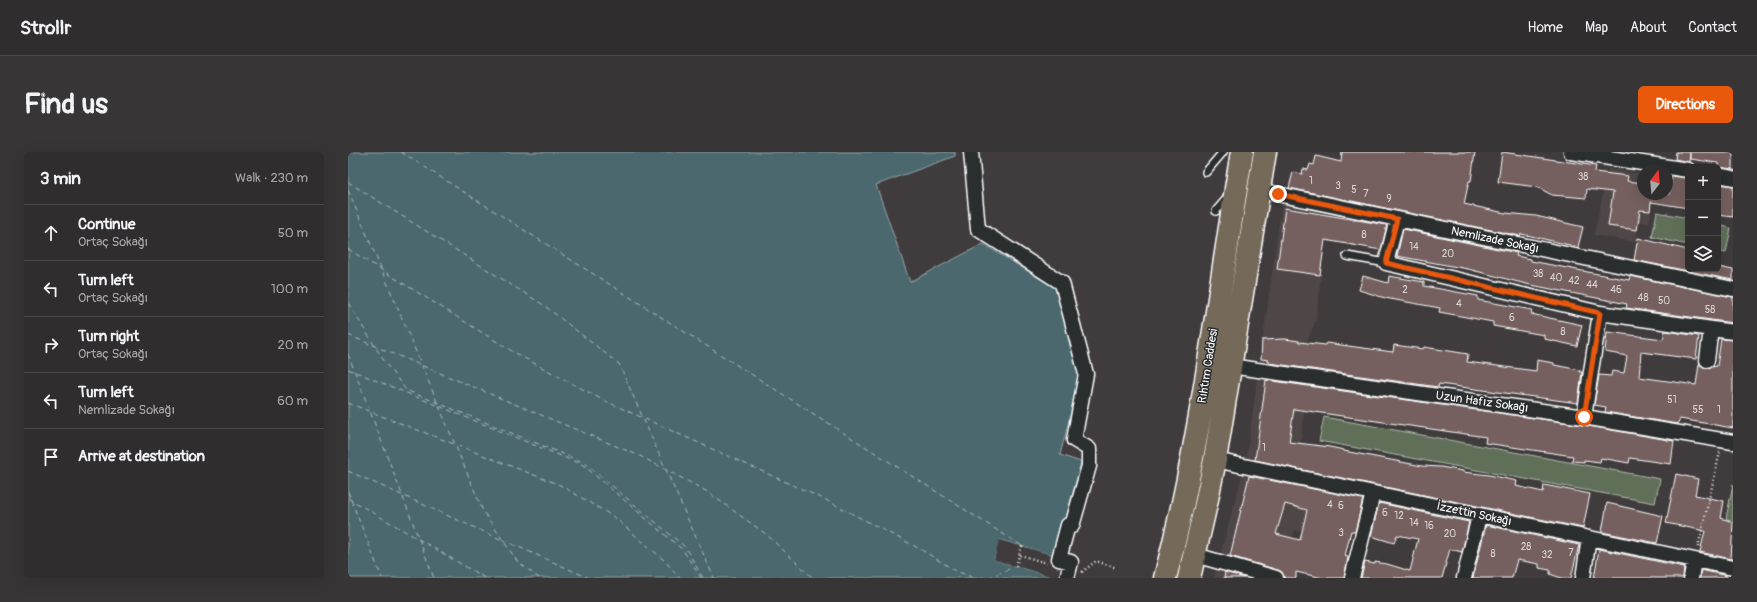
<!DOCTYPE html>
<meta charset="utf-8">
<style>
:root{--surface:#302d2e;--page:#383536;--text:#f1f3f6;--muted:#a8a8aa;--line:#4b494a;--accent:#ea580c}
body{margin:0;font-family:Pangolin,sans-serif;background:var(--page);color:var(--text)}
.controls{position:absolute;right:12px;top:12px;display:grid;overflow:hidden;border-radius:6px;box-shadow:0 4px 16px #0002}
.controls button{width:36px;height:36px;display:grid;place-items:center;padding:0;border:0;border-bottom:1px solid var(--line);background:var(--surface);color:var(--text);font:20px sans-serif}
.compass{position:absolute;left:1289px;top:12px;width:36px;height:36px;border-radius:50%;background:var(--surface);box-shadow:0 4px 16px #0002;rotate:16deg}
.stop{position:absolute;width:12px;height:12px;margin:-9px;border:3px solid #ea580c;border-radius:50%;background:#fff}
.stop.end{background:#ea580c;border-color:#fff;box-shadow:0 1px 4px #0008}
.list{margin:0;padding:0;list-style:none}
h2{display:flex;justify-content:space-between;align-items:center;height:52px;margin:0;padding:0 16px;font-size:17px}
h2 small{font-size:13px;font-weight:400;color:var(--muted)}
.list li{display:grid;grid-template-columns:26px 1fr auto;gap:12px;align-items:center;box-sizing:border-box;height:56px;padding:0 16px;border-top:1px solid var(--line)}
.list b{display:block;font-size:15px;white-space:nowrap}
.list p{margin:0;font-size:13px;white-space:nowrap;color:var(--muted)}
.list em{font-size:13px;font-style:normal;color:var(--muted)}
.icon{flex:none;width:22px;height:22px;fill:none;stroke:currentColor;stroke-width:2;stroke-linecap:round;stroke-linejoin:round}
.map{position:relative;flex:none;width:1385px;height:426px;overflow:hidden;border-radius:6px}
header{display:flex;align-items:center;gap:24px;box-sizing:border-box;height:56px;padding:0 20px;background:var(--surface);border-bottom:1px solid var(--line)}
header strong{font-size:19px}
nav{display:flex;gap:22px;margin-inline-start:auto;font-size:14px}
.intro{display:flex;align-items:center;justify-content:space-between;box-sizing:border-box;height:96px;padding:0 24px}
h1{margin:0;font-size:28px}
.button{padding:10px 18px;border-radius:6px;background:var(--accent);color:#fff;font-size:14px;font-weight:700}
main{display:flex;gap:24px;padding:0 24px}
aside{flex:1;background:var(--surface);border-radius:6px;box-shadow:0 4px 16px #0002}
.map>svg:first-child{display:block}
.built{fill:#504747}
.green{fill:#617058;stroke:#b0b8ac}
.water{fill:#4b686e;stroke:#93a4a8}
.pier{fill:#403c3d}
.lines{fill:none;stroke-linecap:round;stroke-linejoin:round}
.ferry{stroke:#aebbbe;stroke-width:1;stroke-dasharray:5 4;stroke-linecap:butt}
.building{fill:#74605f;stroke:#fff;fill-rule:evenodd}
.lane-casing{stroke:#fff;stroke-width:10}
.street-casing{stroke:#fff;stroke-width:17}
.primary-casing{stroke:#fff;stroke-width:25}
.path{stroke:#fff;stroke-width:2.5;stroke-dasharray:1 3;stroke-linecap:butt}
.lane{stroke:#2a2d2e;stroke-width:7}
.street{stroke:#2a2d2e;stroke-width:14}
.primary{stroke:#746a5a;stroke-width:22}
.route{stroke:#ea580c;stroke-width:5}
.labels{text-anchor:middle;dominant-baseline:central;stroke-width:3;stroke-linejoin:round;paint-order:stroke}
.number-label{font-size:10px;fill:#dcd7d7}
.street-label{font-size:12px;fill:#fff;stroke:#2a2d2e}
</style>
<header>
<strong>Strollr</strong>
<nav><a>Home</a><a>Map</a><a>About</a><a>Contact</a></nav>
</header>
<div class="intro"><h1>Find us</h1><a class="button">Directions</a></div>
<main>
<aside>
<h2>3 min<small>Walk · 230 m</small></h2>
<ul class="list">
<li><svg class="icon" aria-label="ahead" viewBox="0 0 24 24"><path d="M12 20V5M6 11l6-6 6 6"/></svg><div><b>Continue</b><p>Ortaç Sokağı</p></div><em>50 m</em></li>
<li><svg class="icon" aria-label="left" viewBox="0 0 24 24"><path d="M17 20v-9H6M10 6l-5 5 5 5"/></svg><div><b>Turn left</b><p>Ortaç Sokağı</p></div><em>100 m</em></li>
<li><svg class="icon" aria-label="right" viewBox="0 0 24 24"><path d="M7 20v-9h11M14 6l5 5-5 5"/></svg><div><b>Turn right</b><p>Ortaç Sokağı</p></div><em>20 m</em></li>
<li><svg class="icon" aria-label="left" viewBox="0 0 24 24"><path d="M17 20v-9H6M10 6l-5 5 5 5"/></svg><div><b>Turn left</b><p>Nemlizade Sokağı</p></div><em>60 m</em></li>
<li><svg class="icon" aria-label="arrive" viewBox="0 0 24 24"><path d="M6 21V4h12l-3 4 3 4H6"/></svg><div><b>Arrive at destination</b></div></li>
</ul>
</aside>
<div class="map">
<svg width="1385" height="426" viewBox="0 0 1385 426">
<rect width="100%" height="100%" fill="#403c3d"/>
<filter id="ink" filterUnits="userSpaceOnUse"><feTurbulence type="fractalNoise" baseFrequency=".025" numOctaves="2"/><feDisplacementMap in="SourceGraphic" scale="8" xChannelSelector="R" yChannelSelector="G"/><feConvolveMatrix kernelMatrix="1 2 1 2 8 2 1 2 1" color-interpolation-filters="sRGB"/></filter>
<g filter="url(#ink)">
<path class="built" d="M1260,17l35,5v20h11l-5,29 -9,-1 -5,20 -41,-7z
M934,50l37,7 -3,5 8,31 -8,75 -11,25 3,39 -12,87 34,7 -13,58 -22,-6 -13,43 8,5h-76l32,-117z"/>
<path class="green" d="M1309,60l31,6v27l-36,-8z
M1370,73l13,3 -5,25 -8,-2z
M976,265l336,62 -5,24 -336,-62z
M1385,332v36l-7,-1z"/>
<path class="water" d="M0,0h607v4l-79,29 34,97 73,-38 74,45 23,88 -20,78 21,7 -25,94 -56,-16 -6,20 56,16 -1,2h-701z"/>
<path class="pier" d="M651,388l57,16 -1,2 -54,-16 -5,16 55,16 -1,2 -56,-16z"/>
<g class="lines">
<path class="ferry" d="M53,0l621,394
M0,30l197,124 74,58 95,214
M0,38l135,321 34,50 22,17
M0,97l167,104 88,47 223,100 94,49 36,22 18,7
M0,151l38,61 20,26 179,73 100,84 18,31
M0,183l292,121 66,35 60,43 47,44
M0,202l86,224
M0,217l235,96 100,85 18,28
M0,251l212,82 54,32 50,43 16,18
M0,319l152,68
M0,340l34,86
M0,346l137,80
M155,388l86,38
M631,426l11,-1 26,-11"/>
</g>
<path class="building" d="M994,0h133l-4,29h-2l-5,23 41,9 31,3 47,11 -5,20 -47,-11 -10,-2 -1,2 -231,-48 4,-16 9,2 1,-5 5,1 2,-6 4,1 2,-9 25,6z
M1154,0l94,14 -1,6 33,4 -1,5 16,2v11h26l3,-18 15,2 1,30 -37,-6 -1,9 -10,-1 -3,20 -29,-4 5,-34 -26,-3 -1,9 -34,-3 -15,-8 -39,-5z
M1328,0h57v17l-15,-2v-4l-28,-4v-6l-1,9 -14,-3z
M1370,32l15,2v31l-15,-2z
M937,56l102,17 -6,25 -56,-10 -5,35 -43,-6z
M1055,77l114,24 -1,3 15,3v2l98,19 1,-4 103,21v26l-107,-15 1,-4 -101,-20 -58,-15 -71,-13z
M1290,86l50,12v19h30v-2l15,3v10l-99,-20z
M1015,124l25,7 1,-7 35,6v4l54,10v4l54,10 -1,4 51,11 -5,21 -33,-7v-4l-51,-9v-4l-54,-10 1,-4 -55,-10 -26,-8z
M1317,179l34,5 -3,23 -55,-7 -2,25 57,8 3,-21 7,4 11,-2 4,-27 12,1v88l-53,-9 -3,5 -72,-12 1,-5 -12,-2 5,-30 12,1 1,-5 12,2 3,-17 -22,-4 2,-20 56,7z
M937,187l14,2v1l26,3 1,-2 67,9 1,-7 29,4 1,-2 44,7 -1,8 69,9 1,-11 17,3v2l26,5 -1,2h3l-4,31 -139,-19 -1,3 -169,-24v-3l-8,-1 1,-19z
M918,228l317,45 91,16 -3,23 -41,-6 -1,5 -28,-5 -1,4 -16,-2v2l-12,-1 1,-5 -88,-13 1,-6 -192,-28 -5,33 41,5 14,3v1l78,15 19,1 22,4v1l26,3 28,6 -1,5 27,6 1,-7 46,9 -7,34 -328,-68z
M1328,322l22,5 -3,16 29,6 -3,17 12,4 -2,37 -31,-7 5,-21 -39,-8z
M901,324l114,23 -8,33 -4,-1 -6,25 3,1 -4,21h-21l-27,-6v6h-12l-2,-6 -4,-2 -48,-14zM937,352l22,6 -7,30 -24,-6z
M1031,351l90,19 -7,30 -12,-3 -8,29h-81l4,-16 10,2v-2l12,2 23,7 8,-32 -21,-4 -3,8 -23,-7z
M1259,351l56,13 -6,27 -55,-11z
M1138,373l93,20 -8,33h-10l-11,-4v-4l-11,-2v-4l-22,-4 -5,18h-39z
M1251,397l85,18 -1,11h-89z
M1353,418l26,6v2h-27z
M877,420l20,6h-21z"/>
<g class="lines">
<g class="lane-casing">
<path id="lane" d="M858,20l17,-20
M868,59l12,-14
M999,104l39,7"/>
</g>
<g class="street-casing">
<path id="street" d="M623,0l7,77 84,54 24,91 -12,66 15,9v17l-17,60 -4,-1 -9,34 12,3 -4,16
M1223,0l117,18
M1370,23l15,3
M910,38l475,99
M1049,67l-11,44 214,50 -16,104
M1252,161l133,19
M1359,208l4,-31
M882,214l354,51 149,25
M867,308l518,108
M847,403l81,23
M1004,426l21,-85
M1116,426l15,-62
M1235,426l6,-40
M1343,426l3,-18"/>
</g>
<g class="primary-casing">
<path id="primary" d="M817,426c37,-140 53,-284 77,-426
M841,426l17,-74 9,-44 50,-308"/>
</g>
<path class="path" d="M1350,395l22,-95
M672,403l27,8
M668,414l6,-20
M734,420l14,-11 21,7"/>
<use href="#lane" class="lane"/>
<use href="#street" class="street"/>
<use href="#primary" class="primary"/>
</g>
</g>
<g class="lines" filter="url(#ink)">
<path class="route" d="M930,42l119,25 -11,44 214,50 -16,104"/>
</g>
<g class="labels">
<g class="number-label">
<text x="1235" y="25">38</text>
<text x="963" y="29">1</text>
<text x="990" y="34">3</text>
<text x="1006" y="38">5</text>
<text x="1018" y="42">7</text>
<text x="1041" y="47">9</text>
<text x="1016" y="83">8</text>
<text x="1066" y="95">14</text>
<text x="1100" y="102">20</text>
<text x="1190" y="122">38</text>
<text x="1208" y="126">40</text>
<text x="1226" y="129">42</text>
<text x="1244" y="133">44</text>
<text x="1057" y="138">2</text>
<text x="1268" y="138">46</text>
<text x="1295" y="146">48</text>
<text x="1316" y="149">50</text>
<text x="1111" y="152">4</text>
<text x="1362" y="158">58</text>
<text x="1164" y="166">6</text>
<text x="1215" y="180">8</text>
<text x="1324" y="248">51</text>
<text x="1350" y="258">55</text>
<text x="1371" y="258">1</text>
<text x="916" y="296">1</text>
<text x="982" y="353">4</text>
<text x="993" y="354">6</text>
<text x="1037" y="361">6</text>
<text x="1051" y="364">12</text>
<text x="1066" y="371">14</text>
<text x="1081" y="374">16</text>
<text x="993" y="381">3</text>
<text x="1102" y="382">20</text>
<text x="1178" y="395">28</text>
<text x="1223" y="401">7</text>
<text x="1145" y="402">8</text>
<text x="1199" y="403">32</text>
</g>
<g class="street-label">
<text transform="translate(1147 88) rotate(12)">Nemlizade Sokağı</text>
<text transform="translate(860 214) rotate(-81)">Rıhtım Caddesi</text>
<text transform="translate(1134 250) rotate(8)">Uzun Hafız Sokağı</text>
<text transform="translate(1126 362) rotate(12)">İzzettin Sokağı</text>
</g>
</g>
</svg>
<div class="controls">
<button>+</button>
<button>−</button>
<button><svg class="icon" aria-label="layers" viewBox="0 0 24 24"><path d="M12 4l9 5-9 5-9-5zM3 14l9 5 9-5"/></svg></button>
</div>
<svg class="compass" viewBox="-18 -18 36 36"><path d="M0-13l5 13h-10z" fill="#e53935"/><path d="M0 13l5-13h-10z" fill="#a8a8aa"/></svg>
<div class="stop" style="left:1236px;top:265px"></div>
<div class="stop end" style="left:930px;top:42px"></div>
</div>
</main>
